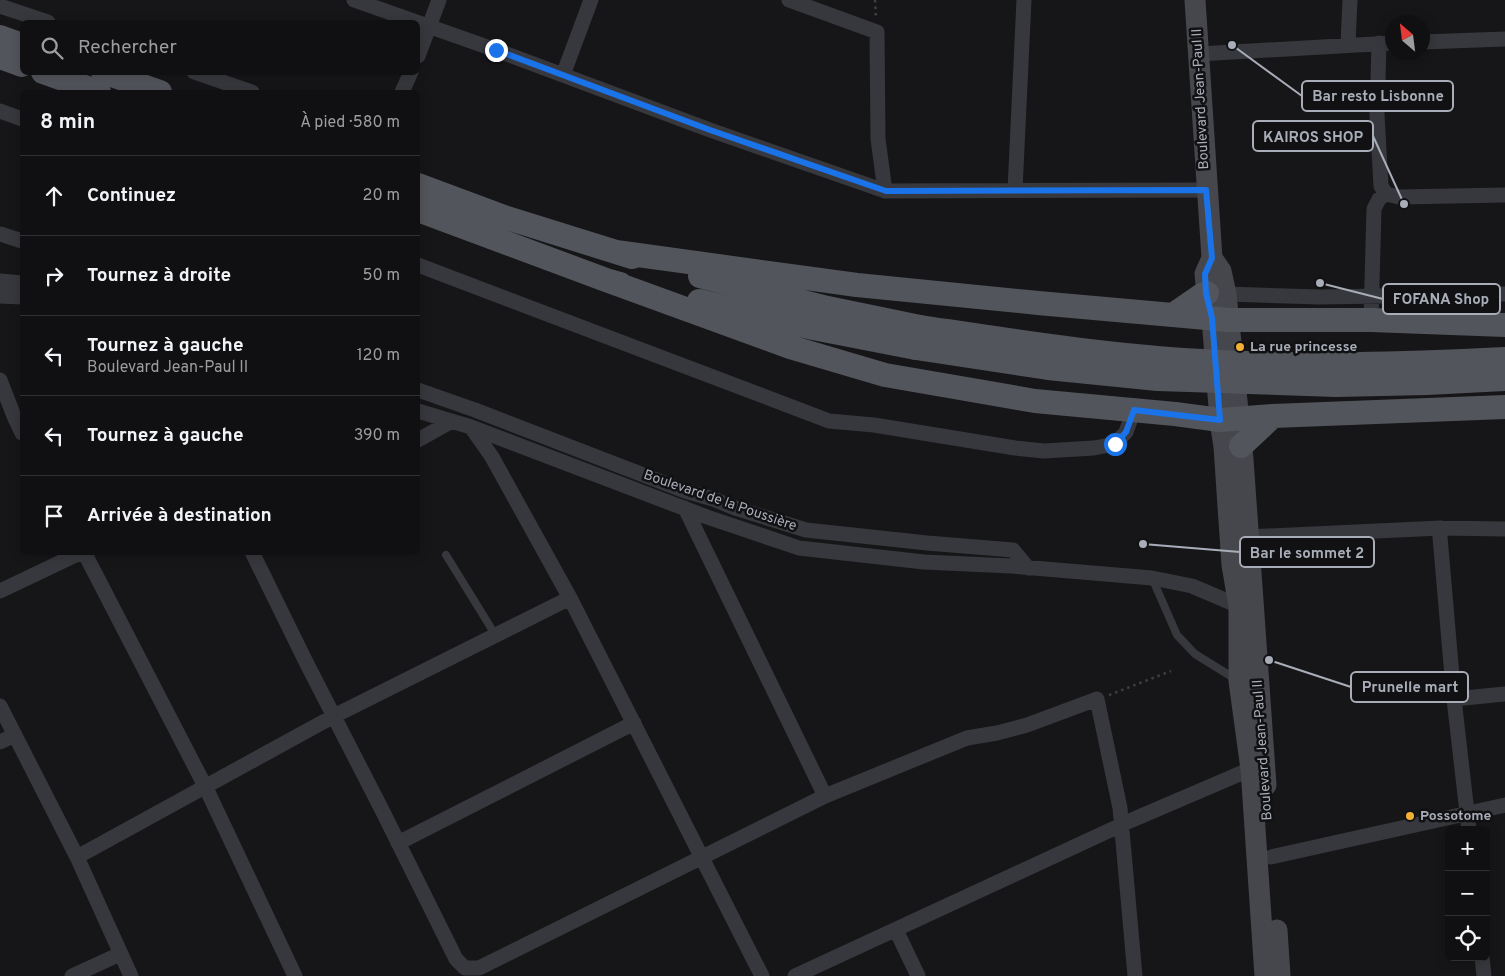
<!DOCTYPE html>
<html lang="fr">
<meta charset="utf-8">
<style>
:root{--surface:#101012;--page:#19191b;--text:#f1f3f6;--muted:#9c9d9f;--line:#303032}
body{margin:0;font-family:Overpass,sans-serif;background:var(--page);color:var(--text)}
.controls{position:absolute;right:15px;bottom:15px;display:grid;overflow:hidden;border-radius:8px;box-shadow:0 2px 12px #0003}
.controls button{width:45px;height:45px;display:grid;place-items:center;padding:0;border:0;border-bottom:1px solid var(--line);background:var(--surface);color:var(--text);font:25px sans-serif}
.compass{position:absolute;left:1385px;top:15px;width:45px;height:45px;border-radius:50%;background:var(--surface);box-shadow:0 2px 12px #0003;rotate:332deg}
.stop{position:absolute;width:15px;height:15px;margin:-11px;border:4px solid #1a73e8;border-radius:50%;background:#fff}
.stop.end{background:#1a73e8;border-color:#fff;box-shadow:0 1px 5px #0008}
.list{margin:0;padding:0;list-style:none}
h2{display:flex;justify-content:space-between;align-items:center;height:65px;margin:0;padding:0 20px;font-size:21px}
h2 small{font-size:16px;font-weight:400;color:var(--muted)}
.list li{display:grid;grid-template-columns:32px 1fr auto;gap:15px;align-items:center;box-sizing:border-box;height:80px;padding:0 20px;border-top:1px solid var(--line)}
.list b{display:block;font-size:19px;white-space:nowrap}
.list p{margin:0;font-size:16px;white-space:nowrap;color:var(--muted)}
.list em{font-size:16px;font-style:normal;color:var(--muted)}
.icon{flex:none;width:28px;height:28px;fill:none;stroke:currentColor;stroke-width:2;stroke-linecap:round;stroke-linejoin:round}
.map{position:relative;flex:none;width:1505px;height:976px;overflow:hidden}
.search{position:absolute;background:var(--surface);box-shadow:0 2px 12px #0003;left:20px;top:20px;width:400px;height:55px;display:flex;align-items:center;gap:12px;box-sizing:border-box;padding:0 18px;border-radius:8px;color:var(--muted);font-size:19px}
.panel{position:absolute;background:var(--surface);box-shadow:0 2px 12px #0003;left:20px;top:90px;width:400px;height:465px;border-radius:8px}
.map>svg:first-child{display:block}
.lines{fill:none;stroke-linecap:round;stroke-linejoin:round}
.path{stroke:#3d3f44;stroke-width:2.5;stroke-dasharray:2.5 4;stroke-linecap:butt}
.lane{stroke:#37383d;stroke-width:8}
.street{stroke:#37383d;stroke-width:15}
.secondary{stroke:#45474d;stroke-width:21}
.primary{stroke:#53555c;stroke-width:24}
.primary-bridge{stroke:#53555c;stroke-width:24}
.route{stroke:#1a73e8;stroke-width:6}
.poi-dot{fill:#f2b134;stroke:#111113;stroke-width:2}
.labels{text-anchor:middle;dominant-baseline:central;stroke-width:5;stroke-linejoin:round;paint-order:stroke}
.street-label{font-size:14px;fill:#a8adb8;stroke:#111113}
.poi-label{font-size:14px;font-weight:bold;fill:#a8adb8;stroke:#111113;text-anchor:start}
.leader{fill:none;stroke:#a8adb8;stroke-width:2}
.callout-dot{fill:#a8adb8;stroke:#111113;stroke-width:2}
.callout{fill:#111113;stroke:#a8adb8;stroke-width:2}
.callout-label{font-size:15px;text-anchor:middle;font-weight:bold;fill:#a8adb8}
</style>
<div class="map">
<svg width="1505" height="976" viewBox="0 0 1505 976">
<rect width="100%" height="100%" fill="#161618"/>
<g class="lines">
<path class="path" d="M875,0l1,18
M1109,695l62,-24"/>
<path class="lane" d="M446,555l50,81
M1152,578l25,57 18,19 42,26"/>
<path class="street" d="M354,0l142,50 214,80 175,61 321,-1
M789,0l88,32 1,107 7,52
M0,6l48,16
M1422,42l83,-3
M1379,43l-2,72 4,71 5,8 13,3 106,-2
M1348,44l2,-44
M1198,54l194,-11
M418,56l21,-56
M194,72l58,20
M563,75l28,-75
M402,92l9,-20
M0,111l22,8
M1015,190l9,-190
M0,234l22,7
M418,265l411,156 45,4 141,23 29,3 50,-3 21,-4 11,-12 8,-22
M0,281l22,2
M1226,294l94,3 185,-3
M0,296l22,1
M1371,320l3,-111 5,-10 7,-5
M0,380l14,36 8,17
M418,390l57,20 210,81 28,8 22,9 71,22 121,13 86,7 15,18
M418,411l53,16 236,90 92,31 125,14 87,4 141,12 40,8 47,20
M471,427l21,30 78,141 192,378
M418,440l34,-19
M685,508l140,288
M1441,528l-1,9 14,162 15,131
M1248,537l193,-9 64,1
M84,552l122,236 89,188
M252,552l54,110 77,150 73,147 9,9h14l346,-172 142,-58 30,-5 30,-8 70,-26 23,109 15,168
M0,591l82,-39
M1454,699l51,-5
M0,706l77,151 54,119
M0,742l15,-7
M398,843l236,-120
M77,857l257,-141 236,-118
M1271,857l234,-52
M896,930l22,46
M1482,957l2,19
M72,976l48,-22
M795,976l337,-156 119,-51h8"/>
<path class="secondary" d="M1195,0l17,258 -7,16 2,19 5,25 8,102 4,27 8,118 7,41v75l12,88 14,207
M1212,258l9,13 5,23 17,165 23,326
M1277,930l3,46"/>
<path class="primary" d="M0,37l22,8
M0,57l22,8
M43,72l56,20
M103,72l57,20
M418,185l86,32 128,40
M418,210l188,70 14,4
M616,252l241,33 181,18 191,17h142l134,5
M700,276l123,31 97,20
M606,280l184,67 95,28 150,26 140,13 45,6 53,-4 232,-9
M699,301l114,27 103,20
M1173,315l29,-20 5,-2
M1241,446l32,-30"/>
<path class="primary-bridge" d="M920,327c94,14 187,29 282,34 101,6 202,3 303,-2
M916,348l132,20 110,11 178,6 91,-2 78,-4"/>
</g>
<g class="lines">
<path class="route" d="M496,50l214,80 176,61 320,-1 6,68 -7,16 1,19 6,25 8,102 -86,-10 -8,22 -11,12"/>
</g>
<g class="poi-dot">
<circle cx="1240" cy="347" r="5"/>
<circle cx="1410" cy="816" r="5"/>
</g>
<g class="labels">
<g class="street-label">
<text transform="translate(1201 99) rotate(-93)">Boulevard Jean-Paul II</text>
<text transform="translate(720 501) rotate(19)">Boulevard de la Poussière</text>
<text transform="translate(1263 750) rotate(-94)">Boulevard Jean-Paul II</text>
</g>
<g class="poi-label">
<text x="1250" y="347">La rue princesse</text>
<text x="1420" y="816">Possotome</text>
</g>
</g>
<path class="leader" d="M1232 45L1302 96M1404 204L1373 136M1320 283L1383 299M1143 544L1240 552M1269 660L1351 687"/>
<g class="callout-dot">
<circle cx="1232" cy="45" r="5"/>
<circle cx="1404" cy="204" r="5"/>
<circle cx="1320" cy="283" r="5"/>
<circle cx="1143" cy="544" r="5"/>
<circle cx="1269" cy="660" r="5"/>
</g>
<g class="callout">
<rect x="1302" y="81" width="151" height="30" rx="5"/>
<rect x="1253" y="121" width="120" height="30" rx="5"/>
<rect x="1383" y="284" width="117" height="30" rx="5"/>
<rect x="1240" y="537" width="134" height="30" rx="5"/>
<rect x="1351" y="672" width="117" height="30" rx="5"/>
</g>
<g class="callout-label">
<text x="1378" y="101">Bar resto Lisbonne</text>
<text x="1313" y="142">KAIROS SHOP</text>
<text x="1441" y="304">FOFANA Shop</text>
<text x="1307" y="558">Bar le sommet 2</text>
<text x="1410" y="692">Prunelle mart</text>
</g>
</svg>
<div class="controls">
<button>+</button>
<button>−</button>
<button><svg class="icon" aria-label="locate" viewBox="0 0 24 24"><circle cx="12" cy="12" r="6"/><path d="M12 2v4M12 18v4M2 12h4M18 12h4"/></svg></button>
</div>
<svg class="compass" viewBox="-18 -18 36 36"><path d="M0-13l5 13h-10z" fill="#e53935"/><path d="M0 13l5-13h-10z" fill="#9c9d9f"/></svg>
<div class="stop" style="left:1115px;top:444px"></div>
<div class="stop end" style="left:496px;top:50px"></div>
<div class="search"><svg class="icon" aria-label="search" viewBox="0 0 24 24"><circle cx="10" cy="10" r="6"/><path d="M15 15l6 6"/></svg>Rechercher</div>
<section class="panel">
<h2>8 min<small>À pied · 580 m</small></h2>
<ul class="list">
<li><svg class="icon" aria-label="ahead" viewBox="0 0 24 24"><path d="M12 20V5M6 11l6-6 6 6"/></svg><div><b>Continuez</b></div><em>20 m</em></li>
<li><svg class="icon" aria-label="right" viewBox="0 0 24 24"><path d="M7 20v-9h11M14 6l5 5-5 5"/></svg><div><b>Tournez à droite</b></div><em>50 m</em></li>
<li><svg class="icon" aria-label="left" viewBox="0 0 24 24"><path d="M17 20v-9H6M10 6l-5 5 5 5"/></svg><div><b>Tournez à gauche</b><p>Boulevard Jean-Paul II</p></div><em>120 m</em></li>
<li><svg class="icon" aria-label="left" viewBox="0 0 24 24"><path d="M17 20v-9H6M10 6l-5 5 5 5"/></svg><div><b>Tournez à gauche</b></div><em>390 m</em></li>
<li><svg class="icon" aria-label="arrive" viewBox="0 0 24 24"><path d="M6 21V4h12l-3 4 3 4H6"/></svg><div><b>Arrivée à destination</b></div></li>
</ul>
</section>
</div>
